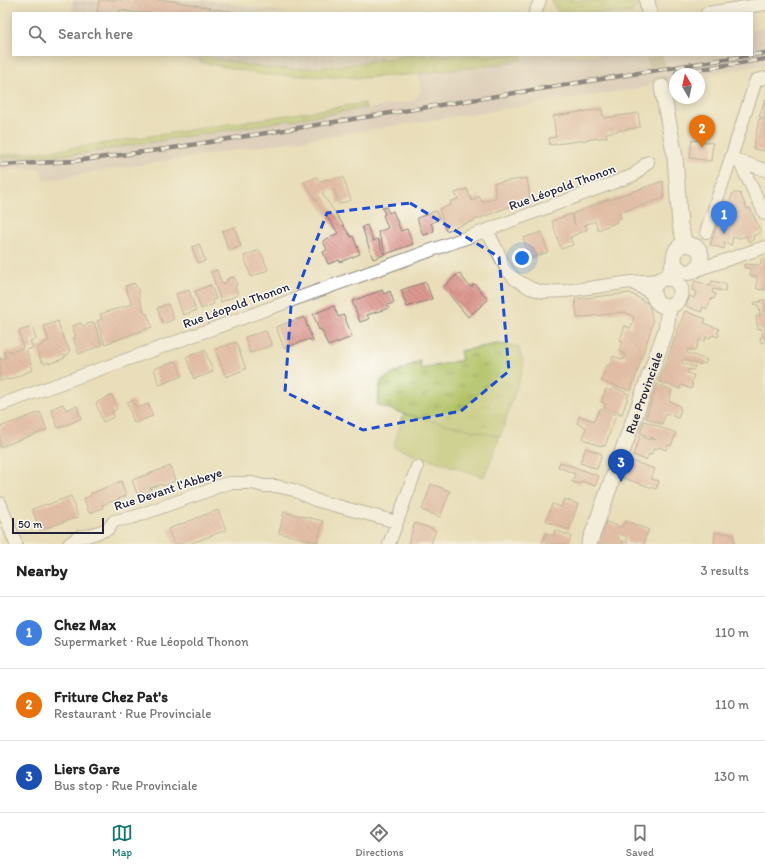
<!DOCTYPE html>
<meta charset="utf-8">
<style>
:root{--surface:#fff;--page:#f2f2f2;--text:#222;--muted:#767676;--line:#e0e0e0;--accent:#0f766e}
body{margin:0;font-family:Itim,sans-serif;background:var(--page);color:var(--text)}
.compass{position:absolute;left:669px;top:68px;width:36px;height:36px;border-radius:50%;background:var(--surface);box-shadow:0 2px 10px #0003;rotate:351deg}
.scale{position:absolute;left:12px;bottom:10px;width:92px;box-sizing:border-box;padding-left:4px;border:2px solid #22223b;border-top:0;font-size:11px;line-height:14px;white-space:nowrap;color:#22223b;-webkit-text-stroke:3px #fdfcf7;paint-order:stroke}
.you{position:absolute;left:522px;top:258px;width:14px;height:14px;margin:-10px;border:3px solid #fff;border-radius:50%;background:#1a73e8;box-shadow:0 0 0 6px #1a73e833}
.badge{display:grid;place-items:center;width:26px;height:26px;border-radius:50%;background:var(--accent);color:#fff;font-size:13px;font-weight:700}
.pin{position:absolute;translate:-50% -33px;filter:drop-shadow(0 1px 2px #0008)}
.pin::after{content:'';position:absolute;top:21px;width:14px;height:12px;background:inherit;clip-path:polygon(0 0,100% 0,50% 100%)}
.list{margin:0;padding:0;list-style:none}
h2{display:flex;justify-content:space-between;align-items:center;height:52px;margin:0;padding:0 16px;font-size:17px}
h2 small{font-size:13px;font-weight:400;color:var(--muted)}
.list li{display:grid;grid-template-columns:26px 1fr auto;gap:12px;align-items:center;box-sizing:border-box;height:72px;padding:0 16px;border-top:1px solid var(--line)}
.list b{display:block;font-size:15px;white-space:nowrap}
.list p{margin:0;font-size:13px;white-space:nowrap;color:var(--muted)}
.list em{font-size:13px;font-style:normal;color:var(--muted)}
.icon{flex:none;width:22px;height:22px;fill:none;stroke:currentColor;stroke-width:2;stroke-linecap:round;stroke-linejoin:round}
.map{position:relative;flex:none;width:765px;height:544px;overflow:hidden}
.search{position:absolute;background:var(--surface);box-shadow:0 2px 10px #0003;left:12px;right:12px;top:12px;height:44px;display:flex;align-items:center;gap:10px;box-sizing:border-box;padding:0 14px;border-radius:0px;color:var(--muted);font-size:15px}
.sheet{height:268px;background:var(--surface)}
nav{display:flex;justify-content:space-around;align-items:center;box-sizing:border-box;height:56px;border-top:1px solid var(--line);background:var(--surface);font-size:11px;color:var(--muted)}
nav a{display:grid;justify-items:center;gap:2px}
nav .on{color:var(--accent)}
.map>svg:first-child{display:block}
.industrial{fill:url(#industrial-grid)}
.railway{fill:#d1bfbe}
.grass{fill:url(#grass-tufts);stroke:#697250}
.park{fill:#b0c164;stroke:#697250}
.building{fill:url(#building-back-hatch)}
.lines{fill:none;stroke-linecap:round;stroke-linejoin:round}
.major-tunnel{stroke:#c1b8a0;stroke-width:15;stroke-dasharray:15 8;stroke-linecap:butt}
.minor-casing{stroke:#86807a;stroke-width:14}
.major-casing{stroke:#86807a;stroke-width:17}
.minor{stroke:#fff;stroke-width:12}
.major{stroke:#fff;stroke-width:15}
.rail-casing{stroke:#22223b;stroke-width:4.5}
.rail{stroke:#fdfcf7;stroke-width:3;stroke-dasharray:9;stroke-linecap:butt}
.marked{fill:none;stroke:#1d4ed8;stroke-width:3;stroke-dasharray:8 5;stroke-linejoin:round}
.labels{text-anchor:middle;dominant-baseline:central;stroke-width:3;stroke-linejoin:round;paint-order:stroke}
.street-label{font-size:13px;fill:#22223b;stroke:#fdfcf7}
</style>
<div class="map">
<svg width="765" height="544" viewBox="0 0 765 544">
<defs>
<pattern id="industrial-grid" width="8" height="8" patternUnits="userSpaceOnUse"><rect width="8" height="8" fill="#d1bfbe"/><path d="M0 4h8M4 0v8" fill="none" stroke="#b3a4a4"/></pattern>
<pattern id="grass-tufts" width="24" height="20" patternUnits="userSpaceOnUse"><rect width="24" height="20" fill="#b0c164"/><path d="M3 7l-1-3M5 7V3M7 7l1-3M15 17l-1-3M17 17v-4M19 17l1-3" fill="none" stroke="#8f9c54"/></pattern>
<pattern id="building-back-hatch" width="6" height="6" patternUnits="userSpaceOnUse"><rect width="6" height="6" fill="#dd9990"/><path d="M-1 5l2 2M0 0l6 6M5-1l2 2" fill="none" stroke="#b37c77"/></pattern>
</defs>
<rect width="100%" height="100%" fill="#fdfcf7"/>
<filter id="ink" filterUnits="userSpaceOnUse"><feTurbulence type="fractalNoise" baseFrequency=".025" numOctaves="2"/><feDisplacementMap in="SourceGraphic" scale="8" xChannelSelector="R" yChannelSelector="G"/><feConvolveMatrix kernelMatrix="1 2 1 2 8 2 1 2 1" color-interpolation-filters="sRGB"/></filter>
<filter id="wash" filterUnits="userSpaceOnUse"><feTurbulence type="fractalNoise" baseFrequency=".012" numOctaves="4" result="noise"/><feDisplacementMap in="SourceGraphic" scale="16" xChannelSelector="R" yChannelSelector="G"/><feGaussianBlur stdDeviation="0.9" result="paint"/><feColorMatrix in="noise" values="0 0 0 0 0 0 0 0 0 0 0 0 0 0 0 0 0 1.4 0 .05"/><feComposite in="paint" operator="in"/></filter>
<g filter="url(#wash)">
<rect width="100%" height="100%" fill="#e9deb9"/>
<path class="industrial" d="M73,0h136l77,13h-215z
M175,55h208l1,4 -47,6 -45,4 -40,-4 -51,-9 -1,6z"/>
<path class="railway" d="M765,28v37l-66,11v-2h-24v6l-27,4v3l-546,84 -59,10 -3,-12 -40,1v-12l77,-4 336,-53 8,-10 -3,-17 77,-9 44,-10h213v-25z"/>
<path class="grass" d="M552,0h84l1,6 -6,7h-73l-6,-11z
M408,55h113l1,4 -27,6 -89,10 -41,3 -100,-3 -65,-13 1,-6c30,5 60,13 91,13 39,0 78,-8 116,-14z
M365,103l1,5 -289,46 -77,4v-3l66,-6z
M497,344l21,2 6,19 -24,72 -96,-23 -27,-9 4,-25 39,-19 1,8 41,-9 -2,-9z"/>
<path class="park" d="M404,414l96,23 -16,40 -91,-30z"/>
<g id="blocks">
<path class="building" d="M99,0h68l44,8 -1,5h-73l-17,-3 -1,3h-16l-6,-1z
M214,9l20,3v1h-21z
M765,99v18h-6z
M602,109l2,9 34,-5 2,14 -34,6 1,4 -57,8 -1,-7 7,-1 -3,-21z
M759,119h6v32l-12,-2z
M692,140l21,3 -2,18 -21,-3z
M317,177l1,4 25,-4 8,23 -12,4 -6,-16 -11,5 23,35 6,9 2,-1 7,18 -20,8v-2l-12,4 -5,-12 4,-2 -4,-9 15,-8 -34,-51z
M527,178l3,21 -84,32 -7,-22 12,-4 -1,-3 8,-3 -3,-6 12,-4 5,12 7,-5 3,6 14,-4 -2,-15z
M663,181l1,17 -45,15 2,5 -5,2 1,2 -19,8 -3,-9 -10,4 2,5 -17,7 3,8 -12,4 -9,-28 19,-7 4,11 -3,-11 37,-15v1z
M733,193h7l7,16 3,-1 11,24 -8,4 1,3 -5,3 -3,-6 -5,2 -8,-1 -2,8 -8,-3 2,3 -1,4 -14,-4 13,-36 3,2z
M386,207l3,6 4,-2 8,20 6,-2 6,15 -27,10 -8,-22 10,-4 -5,-13 2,-1 -3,-6z
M436,211l4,8 -9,4 3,8 -9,4h-2l-6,-17z
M367,225l6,16 5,-2 6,16 -11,4 -11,-32z
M234,227l7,19 -12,5 -7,-20z
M541,232l7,20 -18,7 -7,-21z
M199,244l6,17 -7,2 -6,-16z
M259,250l2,4h1l6,16 -17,7 -7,-21z
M761,259h4v31l-8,-1v-13h-7v-8h-6v-4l17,1z
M217,270l5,14 6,-3 -1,-2 7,-2 3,8 -2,1 3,9 -17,7 -10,-30z
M459,273l11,14 5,-3 13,16 -20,17 -25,-30z
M695,281l15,5 2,-5 14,3 -1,7 -12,-2 -1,4 4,1 -2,5 -2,-1 -5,11 -4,-2 -2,5 -15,-6 4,-10 4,2 2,-6 -4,-2z
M426,282l6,17 -25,8 -6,-17z
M134,283l5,8v7l6,16 2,-1 5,14 -47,17 -8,-23 5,-2 -2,-5 32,-10 -7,-18z
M211,285l5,14 -4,1 2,4 -13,5 -6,-18z
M189,290l7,21 -13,4 -7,-21z
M382,290l2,4 6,-3 4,12 -7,2 2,3 -22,7 2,4 -9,3 -8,-21z
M630,293l19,11 4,19 -22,68 -30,-10 6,-16 2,1 4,-10 11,4 2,-5 -7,-4 4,-10 -3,-1 5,-14 6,2 3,-11 -9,-5 -48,6 -2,-19z
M761,300h4v42l-4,1 -1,-6h3l-1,-7h-1v-2l-3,1 -2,-13h4l-1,-10 -5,-2 1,-2h5z
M168,304l6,15 -11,5 -6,-16z
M334,306l4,11 6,-2 8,22 -24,9 -7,-17 -2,1 -6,-16z
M685,311l21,8 -2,4 15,6 -2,4 2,1 -1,3 -6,-2 -2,3 -4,-1 -1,4 -6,-1 -4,11 -7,-2 -1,4 20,7 -2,4 -4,-1 -1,2 -17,-6 -1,4 13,4 -2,3 -3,-1 -1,1h-1l-1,3 7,2 -3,9h2l-2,5 -10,-4 -1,4 -21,-8z
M304,317l9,24 -2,1 -1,-3 -26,9 -8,-21z
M58,321l2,9 10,21 -1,1v2l-5,2 1,2 -16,6v-2l-5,2 -1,-3 -2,1 -4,-14 6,-3v-2l6,-2 -5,-15z
M94,322l8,23 -23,9 -6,-16 3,-1 -4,-11 9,-3 1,3z
M32,327l4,12 -6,2 3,7 -7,2 7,20 -25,10 -1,-1 -7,2v-24l1,3 5,-2 -2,-6 6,-2 1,2 12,-4 -4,-17z
M266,331l6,14 -22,8 -5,-16z
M236,342l10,27 -20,8 -11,-28z
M205,350l8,22 -19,7 -8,-22z
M176,361l6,15 -23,9 -5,-16z
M657,384l15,6 -3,11 11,5 -1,3h2l-3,9 -12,-5 -4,11 -16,-6z
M613,387l16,7 -7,20 -18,-6 2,-4 -5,-2 5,-13 5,2z
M112,395l5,14 -5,2 2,6 -11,5 -7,-19z
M133,400l4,8 11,-4 5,12 -19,7 -7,-21z
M63,404l3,6 11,-4 4,13 -23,9 -7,-19z
M600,409l16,6 -11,31 -8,-1 -14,-6 3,-12 -9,-4 2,-7 15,5z
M40,412l7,18 -47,17v-20z
M644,421l32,12 -5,13 -3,-1 -2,5 -8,-3 -1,2 -3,-1 -3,7 -2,-1 -3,6 -13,-5 7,-19 10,4 1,-2 4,2v-1l-15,-6z
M586,448l16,6 -5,15 -17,-6z
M629,460l26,9 -4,10 8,2 -3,8 -33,-11z
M560,462l39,14 -4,10 -13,-5 -2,3 -8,-2 3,-8 -17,-7z
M170,466l5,15 -13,5 -1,-2 -11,4 1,3 -13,5 -6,-16z
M121,481l5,15 -24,9 1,3 -14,5 -5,-15 7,-2 -1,-2z
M431,484l19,7 -10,26 -18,-7z
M71,496l7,21 -38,13 -8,-21 15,-5v1z
M564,499l14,5 -9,26 -23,-9 6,-17 9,3z
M218,510l8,20 -37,14h-15l-6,-15z
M284,512l39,9 -6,21 -38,-9z
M626,521l23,9 -4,8 -1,6h-14l-4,-2 1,-5 -7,-3 -2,5 6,3 -1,2h-25l8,-22 15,5z
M415,523l21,7 -5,14h-23z
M555,530l16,6 -2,8h-27l4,-11 7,3z
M715,532l19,2v10h-20z"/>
</g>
</g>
<g filter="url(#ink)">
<use href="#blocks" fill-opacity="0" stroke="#86807a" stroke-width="1"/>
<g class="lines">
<path class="major-tunnel" d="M657,55l5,32"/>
<g class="minor-casing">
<path id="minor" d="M535,13l5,-13
M707,13l58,-9
M765,78l-9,2 -25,78 34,12
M739,161l26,53
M482,232l8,4 17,34 8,9 15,9 13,4 23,-1 65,-9 28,-2
M706,232l25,-74
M693,271l72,-24
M631,282l22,12
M0,405l482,-173 152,-57 14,-13
M0,503l16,41
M69,544l11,-8h7l21,-7 6,-8 20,-4 76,-27 11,-5 10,-2h21l12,3h12l18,4 21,10 82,22
M389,544l28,-77"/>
</g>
<g class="major-casing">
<g id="major">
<path d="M647,0l2,13"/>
<path d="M662,87l13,70 5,68 5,19"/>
<circle cx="667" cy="292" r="14"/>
<path d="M667,278c2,-5 5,-9 6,-14 2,-6 0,-9 4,-15 3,-4 8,-5 13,-4 24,3 4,46 -16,18"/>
<path id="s1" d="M589,544l77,-214 3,-23"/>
</g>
</g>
<use href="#minor" class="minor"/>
<use href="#major" class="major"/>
<g class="rail-casing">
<path id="rail" d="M752,55l13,-2
M676,73l89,-14
M0,165l75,-4 91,-12 585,-94"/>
</g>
<use href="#rail" class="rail"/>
</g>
</g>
<path d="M0 0H765V544H0ZM410,203l89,54 10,114 -48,40 -98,19 -78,-38 6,-86 36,-93z" fill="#e9deb9" fill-opacity=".55" fill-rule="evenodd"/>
<path class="marked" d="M410,203l89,54 10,114 -48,40 -98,19 -78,-38 6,-86 36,-93z"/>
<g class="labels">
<g class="street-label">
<text transform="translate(562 187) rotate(-20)">Rue Léopold Thonon</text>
<text transform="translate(236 305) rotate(-20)">Rue Léopold Thonon</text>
<text stroke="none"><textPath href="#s1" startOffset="161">Rue Provinciale</textPath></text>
<text transform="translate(168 489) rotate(-18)">Rue Devant l'Abbeye</text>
</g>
</g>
</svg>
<svg class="compass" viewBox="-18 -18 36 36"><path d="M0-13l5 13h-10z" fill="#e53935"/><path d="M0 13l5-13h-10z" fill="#767676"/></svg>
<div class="scale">50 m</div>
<div class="you"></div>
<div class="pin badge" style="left:724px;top:234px;background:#3f7fe0">1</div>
<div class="pin badge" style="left:702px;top:148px;background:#e8710a">2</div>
<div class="pin badge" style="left:621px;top:482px;background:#1a4fb4">3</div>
<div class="search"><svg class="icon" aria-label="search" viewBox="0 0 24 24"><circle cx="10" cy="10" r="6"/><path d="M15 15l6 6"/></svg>Search here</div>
</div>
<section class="sheet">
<h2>Nearby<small>3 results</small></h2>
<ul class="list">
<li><span class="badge" style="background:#3f7fe0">1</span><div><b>Chez Max</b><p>Supermarket · Rue Léopold Thonon</p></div><em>110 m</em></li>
<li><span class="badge" style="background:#e8710a">2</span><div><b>Friture Chez Pat's</b><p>Restaurant · Rue Provinciale</p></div><em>110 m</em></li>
<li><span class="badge" style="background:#1a4fb4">3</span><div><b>Liers Gare</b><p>Bus stop · Rue Provinciale</p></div><em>130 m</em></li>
</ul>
</section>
<nav>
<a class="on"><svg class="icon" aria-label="map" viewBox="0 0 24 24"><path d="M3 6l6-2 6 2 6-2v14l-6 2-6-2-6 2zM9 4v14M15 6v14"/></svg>Map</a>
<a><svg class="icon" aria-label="directions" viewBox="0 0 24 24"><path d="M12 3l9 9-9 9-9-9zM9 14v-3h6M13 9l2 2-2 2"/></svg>Directions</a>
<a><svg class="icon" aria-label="saved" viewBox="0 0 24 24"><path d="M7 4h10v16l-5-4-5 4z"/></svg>Saved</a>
</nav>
